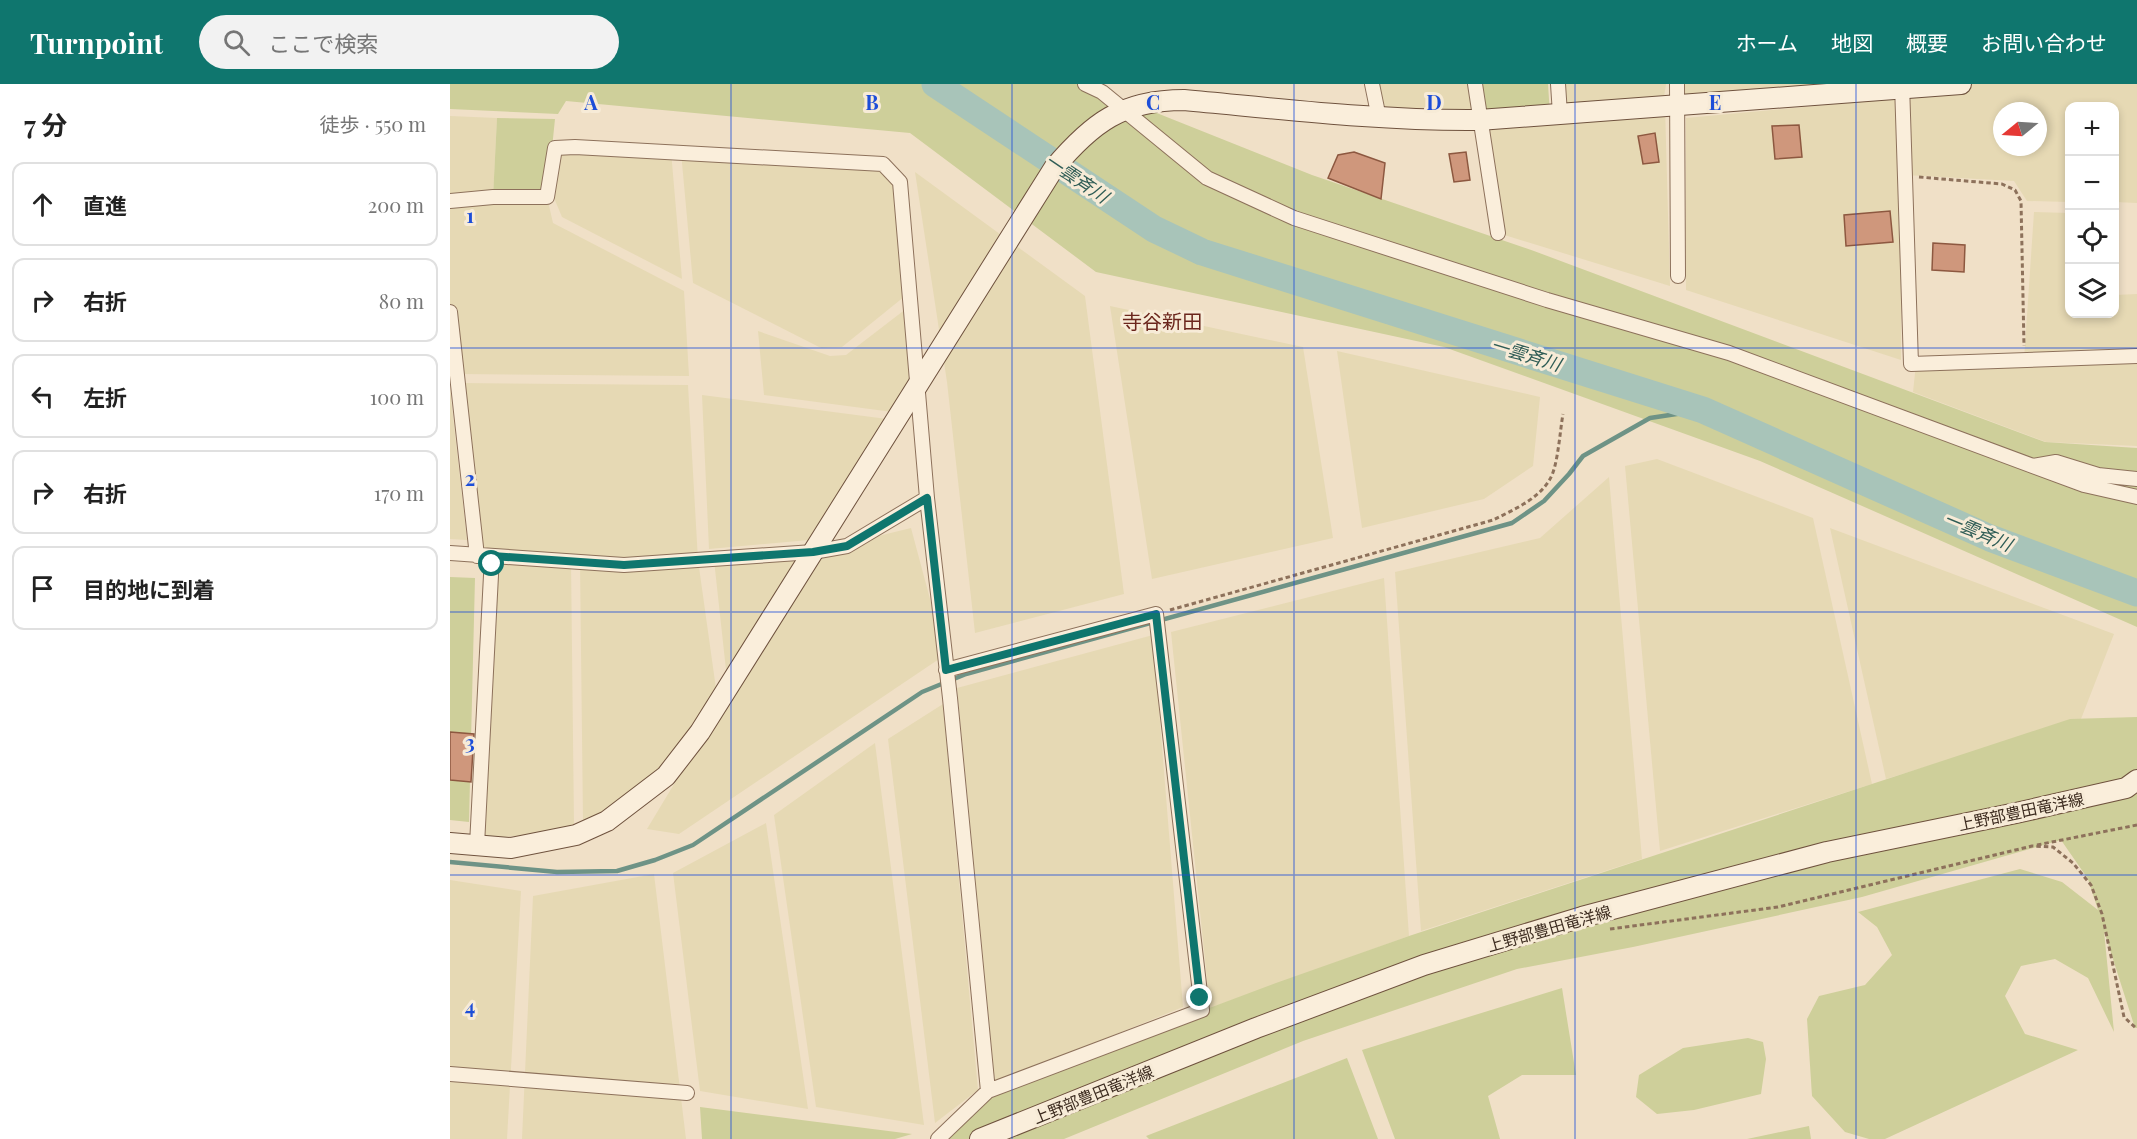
<!DOCTYPE html>
<html lang="ja">
<meta charset="utf-8">
<style>
:root{--surface:#fff;--page:#f2f2f2;--text:#222;--muted:#767676;--line:#e0e0e0;--accent:#0f766e}
body{margin:0;font-family:"Playfair Display","Noto Sans JP",serif;background:var(--page);color:var(--text)}
.controls{position:absolute;right:18px;top:18px;display:grid;overflow:hidden;border-radius:12px;box-shadow:0 3px 9px #0003}
.controls button{width:54px;height:54px;display:grid;place-items:center;padding:0;border:0;border-bottom:2px solid var(--line);background:var(--surface);color:var(--text);font:30px sans-serif}
.compass{position:absolute;left:1543px;top:18px;width:54px;height:54px;border-radius:50%;background:var(--surface);box-shadow:0 3px 9px #0003;rotate:252deg}
.stop{position:absolute;width:18px;height:18px;margin:-14px;border:4px solid #0f766e;border-radius:50%;background:#fff}
.stop.end{background:#0f766e;border-color:#fff;box-shadow:0 2px 6px #0008}
.list{margin:0;padding:0;list-style:none}
h2{display:flex;justify-content:space-between;align-items:center;height:78px;margin:0;padding:0 24px;font-size:26px}
h2 small{font-size:20px;font-weight:400;color:var(--muted)}
.list li{display:grid;grid-template-columns:39px 1fr auto;gap:18px;align-items:center;box-sizing:border-box;height:84px;margin:0 12px 12px;padding:0 12px;border:2px solid var(--line);border-radius:12px}
.list b{display:block;font-size:22px;white-space:nowrap}
.list em{font-size:20px;font-style:normal;color:var(--muted)}
.icon{flex:none;width:33px;height:33px;fill:none;stroke:currentColor;stroke-width:2;stroke-linecap:round;stroke-linejoin:round}
.map{position:relative;flex:none;width:1687px;height:1055px;overflow:hidden}
header{display:flex;align-items:center;gap:36px;box-sizing:border-box;height:84px;padding:0 30px;background:var(--accent);color:#fff}
header strong{font-size:28px}
nav{display:flex;gap:33px;margin-inline-start:auto;font-size:21px}
.search{width:420px;height:54px;background:var(--page);display:flex;align-items:center;gap:15px;box-sizing:border-box;padding:0 21px;border-radius:33px;color:var(--muted);font-size:22px}
main{display:flex}
aside{flex:1;background:var(--surface)}
.map>svg:first-child{display:block}
.farmland{fill:#e6d9b4;fill-rule:evenodd}
.green{fill:#cecf9a}
.lines{fill:none;stroke-linecap:round;stroke-linejoin:round}
.stream{stroke:#6e9386;stroke-width:4.5}
.river{stroke:#a8c4b9;stroke-width:27}
.building{fill:#cf977c;stroke:#8d5840;stroke-width:1.5}
.street-casing{stroke:#8d715b;stroke-width:16}
.secondary-casing{stroke:#6f523e;stroke-width:22}
.path{stroke:#8d715b;stroke-width:3;stroke-dasharray:4.5 3;stroke-linecap:butt}
.street{stroke:#faeedb;stroke-width:14}
.secondary{stroke:#faeedb;stroke-width:20}
.route{stroke:#0f766e;stroke-width:8}
.grid{fill:none;stroke:#1d4ed8;stroke-width:1.5;stroke-opacity:0.55}
.labels{text-anchor:middle;dominant-baseline:central;stroke-width:6;stroke-linejoin:round;paint-order:stroke}
.street-label{font-size:16px;fill:#3c2b1f;stroke:#f7ebd7}
.water-label{font-size:18px;font-style:italic;fill:#2e5c55;stroke:#f7ebd7}
.quarter-label{font-size:20px;fill:#6b261d;stroke:#f7ebd7}
.grid-label{font-size:20px;text-anchor:middle;font-weight:bold;fill:#1d4ed8;stroke:#f7ebd7;stroke-width:6;stroke-linejoin:round;paint-order:stroke}
</style>
<header>
<strong>Turnpoint</strong>
<div class="search"><svg class="icon" aria-label="search" viewBox="0 0 24 24"><circle cx="10" cy="10" r="6"/><path d="M15 15l6 6"/></svg>ここで検索</div>
<nav><a>ホーム</a><a>地図</a><a>概要</a><a>お問い合わせ</a></nav>
</header>
<main>
<aside>
<h2>7 分<small>徒歩 · 550 m</small></h2>
<ul class="list">
<li><svg class="icon" aria-label="ahead" viewBox="0 0 24 24"><path d="M12 20V5M6 11l6-6 6 6"/></svg><div><b>直進</b></div><em>200 m</em></li>
<li><svg class="icon" aria-label="right" viewBox="0 0 24 24"><path d="M7 20v-9h11M14 6l5 5-5 5"/></svg><div><b>右折</b></div><em>80 m</em></li>
<li><svg class="icon" aria-label="left" viewBox="0 0 24 24"><path d="M17 20v-9H6M10 6l-5 5 5 5"/></svg><div><b>左折</b></div><em>100 m</em></li>
<li><svg class="icon" aria-label="right" viewBox="0 0 24 24"><path d="M7 20v-9h11M14 6l5 5-5 5"/></svg><div><b>右折</b></div><em>170 m</em></li>
<li><svg class="icon" aria-label="arrive" viewBox="0 0 24 24"><path d="M6 21V4h12l-3 4 3 4H6"/></svg><div><b>目的地に到着</b></div></li>
</ul>
</aside>
<div class="map">
<svg width="1687" height="1055" viewBox="0 0 1687 1055">
<rect width="100%" height="100%" fill="#f0e0c7"/>
<path class="farmland" d="M929,0h96l4,36 186,-14 5,180 -172,-53 -19,-112 -100,-3 -7,-33z
M1108,0h108l-2,13 -104,8z
M1227,0h214l-214,21z
M1452,0h235v119l-22,-1 -1,-96h-44l-1,96 -42,-1 -13,-20 -109,-6zM1552,27h36v36h-36z
M1452,14l-1,262 -215,-70v-172z
M0,32l47,2 -4,79h54l6,26 131,68 5,85 -232,-2 -7,-62z
M105,64l116,3 11,128 -120,-62 -13,-31z
M231,68l202,12 17,18 10,110 -68,55 -21,1 -128,-65z
M465,88l170,124 39,298 -149,39 -28,-251z
M1584,128l35,1 1,101h44l1,-19 22,-1v152l-91,-4 -133,-50 3,-28 108,-4z
M461,221l7,79 -18,29 -136,-18 -6,-64 72,25 16,-1z
M660,222l193,41 30,191 -181,41z
M887,267l203,46 -7,69 -49,33 -122,29z
M8,299l230,2 10,175 20,143 -52,73 -42,26 -41,20 -3,-260 -103,-6z
M0,306l17,150 -17,-1z
M252,311l185,24 -78,121 -100,9z
M1207,375l156,59 59,266 -212,67 -35,-385z
M1159,393l33,382 -221,72 -26,-359 145,-34z
M461,444l34,127 -266,179 -32,-5 157,-261 -77,111 -13,-119 99,-8z
M1380,444l284,106 -33,85 -195,60z
M121,477l3,264 -20,8 -77,6 15,-275z
M934,494l25,358 -199,72 -39,-376z
M703,551l30,372 -188,76 -38,-395z
M493,620l35,386 -43,33 -47,-384z
M425,659l49,382 -108,-18 -42,-292z
M316,739l42,286 -108,-18 -27,-218z
M204,790l32,265h-164l11,-243z
M0,796l71,11 -14,248h-57z"/>
<path class="green" d="M0,0h634l228,91 222,76 511,191 92,6v179l-377,-166 -316,-114 -348,-75 -186,-139 -344,-32 -8,13 -108,-5z
M1027,0h71l2,31 -71,5z
M47,34l58,1 -8,78h-54z
M0,493l25,1 -6,244 -19,-2z
M1687,633v311h-2l-31,-97 10,101 -26,-54 -33,-19 -34,7 -16,30 20,38 53,16 -193,89h-16l-24,-7 -33,-36 -5,-77 12,-23 46,-11 27,-30 -15,-28 -19,-15 162,-43 42,13 36,28 -10,-31 -27,-39 -199,57 -229,50 -116,22 -214,72 -239,98h-126l50,-48 288,-108 133,-47 661,-217z
M1112,904l14,87h-54l-34,21 12,43h-105l-33,-89z
M1298,954l15,4 3,17 -5,35 -67,16 -37,4 -21,-17 3,-22 44,-27z
M897,974l31,81h-229l-3,-3z
M250,1023l212,27 -17,5h-193z
M1359,1042l2,13h-64z"/>
<g class="lines">
<path class="stream" d="M0,778l107,10 60,-1 38,-11 38,-15 229,-153 44,-18 546,-151 32,-22 25,-27 14,-18 67,-38 53,-8"/>
<path class="river" d="M485,0l219,145 48,23 501,158 287,128 147,55"/>
</g>
<path class="building" d="M1349,41l3,32 -27,2 -3,-33z
M1205,49l4,29 -16,2 -5,-28z
M904,68l31,11 -4,36 -53,-21 10,-23z
M1016,68l4,28 -16,2 -5,-28z
M1440,127l3,31 -47,4 -2,-31z
M1483,159l32,2 -1,27 -32,-2z
M0,648l24,2 -3,48 -21,-2z"/>
<g class="lines">
<g class="street-casing">
<path id="street" d="M635,0l17,8 105,86 87,40 253,82 182,53 355,132 53,12
M922,0l7,34
M1025,0l23,149
M1108,0l2,30
M1227,0l1,192
M1452,0l9,280 226,-8
M0,117l43,-4h54l8,-49 20,-1 308,17 17,18 27,316 23,200 38,393
M0,228l27,244
M1583,382l23,-4 42,13 39,4
M0,469l174,12 189,-13 34,-6 80,-48
M27,761l15,-289
M0,990l237,19
M488,1055l50,-48 214,-81 -46,-396 -210,56"/>
</g>
<g class="secondary-casing">
<path id="secondary" d="M0,759l61,5 65,-13 31,-14 59,-45 34,-44 354,-564c38,-45 68,-68 130,-68 98,9 196,21 295,20l482,-36
M530,1055l276,-111 168,-63 158,-48 245,-65 189,-39 110,-25 11,-8"/>
</g>
<path class="path" d="M1469,93l83,7 13,6 6,11 3,145
M720,526l323,-90c20,-10 46,-21 57,-41 8,-13 10,-49 13,-65
M1587,761l100,-20
M1160,845l168,-22 254,-61 21,1 20,16 18,22 11,29 22,103 13,12"/>
<use href="#street" class="street"/>
<use href="#secondary" class="secondary"/>
</g>
<g class="lines">
<path class="route" d="M42,480v-8l132,9 189,-13 34,-6 80,-48 19,172 210,-56 44,384"/>
</g>
<path class="grid" d="M281,0v1055M562,0v1055M844,0v1055M1125,0v1055M1406,0v1055M0,264h1687M0,528h1687M0,791h1687"/>
<g class="labels">
<g class="street-label">
<text transform="translate(1571 727) rotate(-12)">上野部豊田竜洋線</text>
<text transform="translate(1099 844) rotate(-16)">上野部豊田竜洋線</text>
<text transform="translate(643 1010) rotate(-22)">上野部豊田竜洋線</text>
</g>
<g class="water-label">
<text transform="translate(627 94) rotate(34)">一雲斉川</text>
<text transform="translate(1076 270) rotate(17)">一雲斉川</text>
<text transform="translate(1528 447) rotate(23)">一雲斉川</text>
</g>
<g class="quarter-label">
<text x="712" y="236">寺谷新田</text>
</g>
</g>
<g class="grid-label">
<text x="141" y="26">A</text>
<text x="422" y="26">B</text>
<text x="703" y="26">C</text>
<text x="984" y="26">D</text>
<text x="1265" y="26">E</text>
<text x="20" y="139">1</text>
<text x="20" y="402">2</text>
<text x="20" y="666">3</text>
<text x="20" y="930">4</text>
</g>
</svg>
<div class="controls">
<button>+</button>
<button>−</button>
<button><svg class="icon" aria-label="locate" viewBox="0 0 24 24"><circle cx="12" cy="12" r="6"/><path d="M12 2v4M12 18v4M2 12h4M18 12h4"/></svg></button>
<button><svg class="icon" aria-label="layers" viewBox="0 0 24 24"><path d="M12 4l9 5-9 5-9-5zM3 14l9 5 9-5"/></svg></button>
</div>
<svg class="compass" viewBox="-18 -18 36 36"><path d="M0-13l5 13h-10z" fill="#e53935"/><path d="M0 13l5-13h-10z" fill="#767676"/></svg>
<div class="stop" style="left:42px;top:480px"></div>
<div class="stop end" style="left:750px;top:914px"></div>
</div>
</main>
